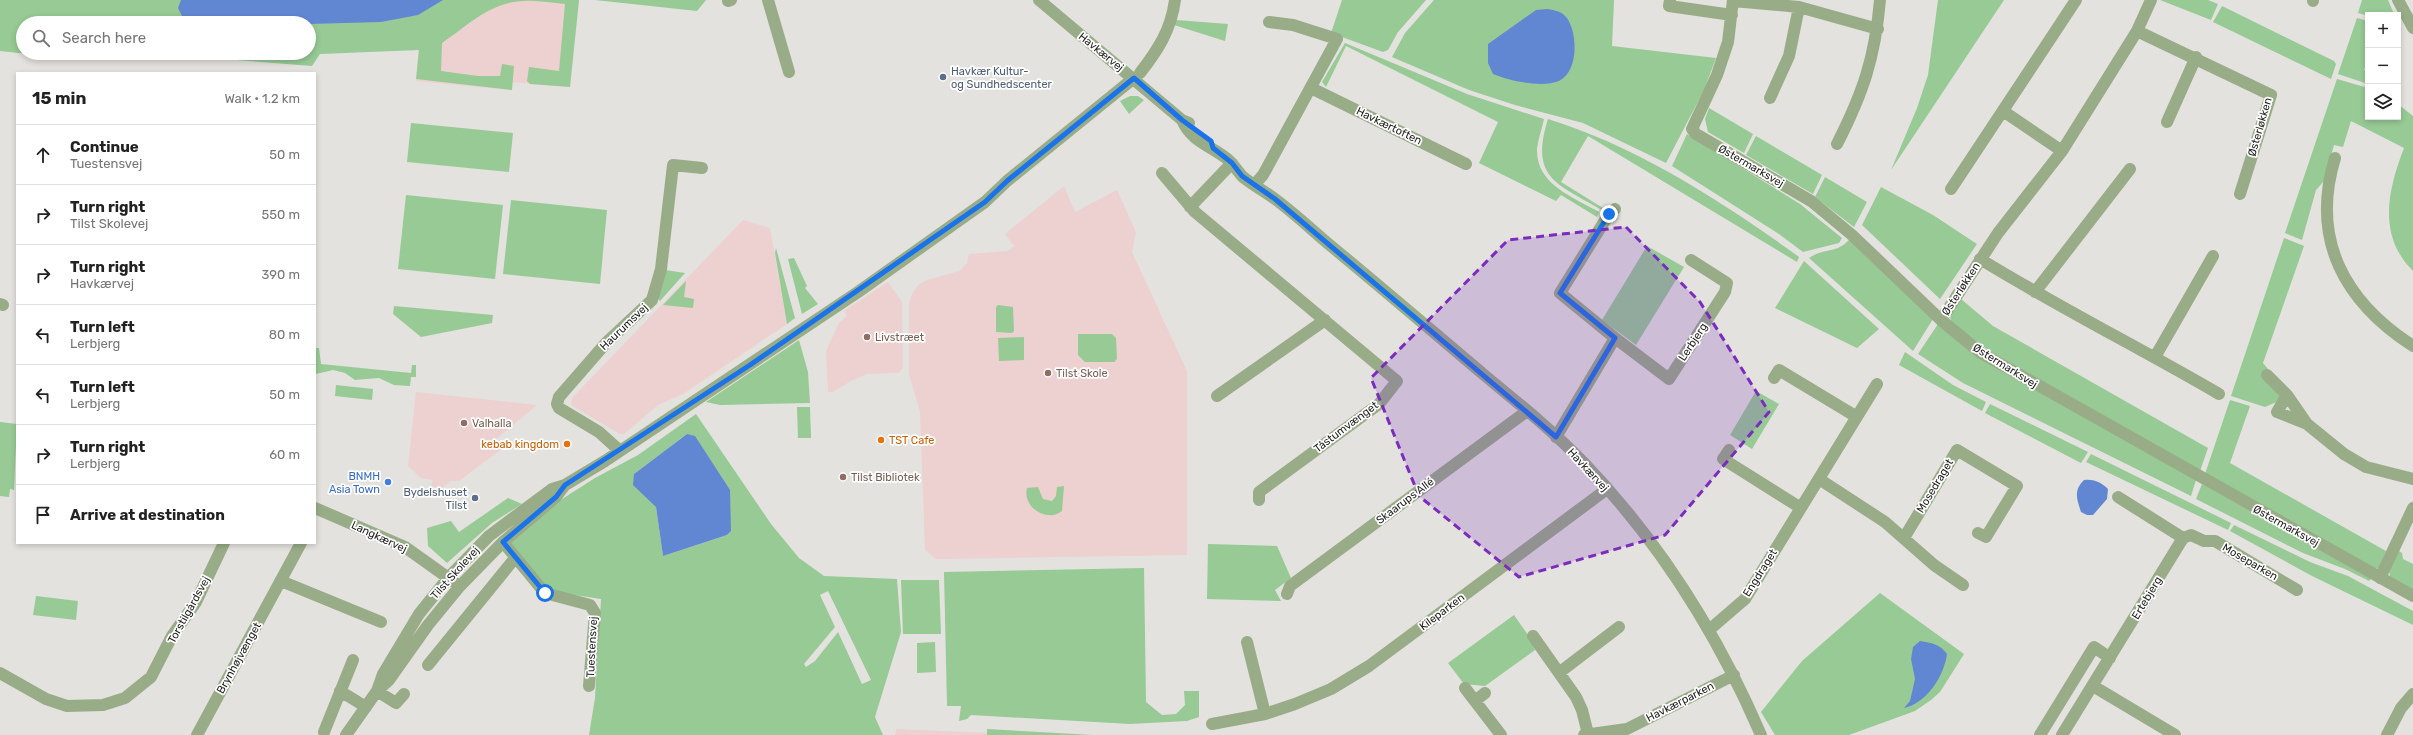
<!DOCTYPE html>
<meta charset="utf-8">
<style>
:root{--surface:#fff;--page:#f6f6f6;--text:#222;--muted:#767676;--line:#e0e0e0}
body{margin:0;font-family:Rubik,sans-serif;background:var(--page);color:var(--text)}
.controls{position:absolute;right:12px;top:12px;display:grid;overflow:hidden;border-radius:0px;box-shadow:0 2px 6px #0003}
.controls button{width:36px;height:36px;display:grid;place-items:center;padding:0;border:0;border-bottom:1px solid var(--line);background:var(--surface);color:var(--text);font:20px sans-serif}
.stop{position:absolute;width:12px;height:12px;margin:-9px;border:3px solid #1a73e8;border-radius:50%;background:#fff}
.stop.end{background:#1a73e8;border-color:#fff;box-shadow:0 1px 4px #0008}
.list{margin:0;padding:0;list-style:none}
h2{display:flex;justify-content:space-between;align-items:center;height:52px;margin:0;padding:0 16px;font-size:17px}
h2 small{font-size:13px;font-weight:400;color:var(--muted)}
.list li{display:grid;grid-template-columns:26px 1fr auto;gap:12px;align-items:center;box-sizing:border-box;height:60px;padding:0 16px;border-top:1px solid var(--line)}
.list b{display:block;font-size:15px;white-space:nowrap}
.list p{margin:0;font-size:13px;white-space:nowrap;color:var(--muted)}
.list em{font-size:13px;font-style:normal;color:var(--muted)}
.icon{flex:none;width:22px;height:22px;fill:none;stroke:currentColor;stroke-width:2;stroke-linecap:round;stroke-linejoin:round}
.map{position:relative;flex:none;width:2413px;height:735px;overflow:hidden}
.search{position:absolute;background:var(--surface);box-shadow:0 2px 6px #0003;left:16px;top:16px;width:300px;height:44px;display:flex;align-items:center;gap:10px;box-sizing:border-box;padding:0 14px;border-radius:22px;color:var(--muted);font-size:15px}
.panel{position:absolute;background:var(--surface);box-shadow:0 2px 6px #0003;left:16px;top:72px;width:300px;height:472px;border-radius:0px}
.map>svg:first-child{display:block}
.education{fill:#ecd1d0}
.green{fill:#97ca95;fill-rule:evenodd}
.water{fill:#6287d2}
.lines{fill:none;stroke-linecap:round;stroke-linejoin:round}
.minor{stroke:#99ac88;stroke-width:12}
.route{stroke:#1a73e8;stroke-width:5}
.marked{fill:#7b2cbf;fill-opacity:0.2;stroke:#7b2cbf;stroke-width:3;stroke-dasharray:8 5;stroke-linejoin:round}
.service-dot{fill:#5c6f8a;stroke:#fff;stroke-width:1.5}
.education-dot{fill:#8d6e63;stroke:#fff;stroke-width:1.5}
.food-dot{fill:#e8710a;stroke:#fff;stroke-width:1.5}
.shop-dot{fill:#3f7fe0;stroke:#fff;stroke-width:1.5}
.labels{text-anchor:middle;dominant-baseline:central;stroke-width:3.5;stroke-linejoin:round;paint-order:stroke}
.street-label{font-size:11px;fill:#242322;stroke:#fff}
.service-label{font-size:11px;fill:#4e5e75;stroke:#fff;text-anchor:start}
.education-label{font-size:11px;fill:#785e54;stroke:#fff;text-anchor:start}
.food-label{font-size:11px;fill:#c56008;stroke:#fff;text-anchor:start}
.shop-label{font-size:11px;fill:#366cbe;stroke:#fff;text-anchor:end}
</style>
<div class="map">
<svg width="2413" height="735" viewBox="0 0 2413 735">
<rect width="100%" height="100%" fill="#e3e2de"/>
<path class="education" d="M487,0h92l-9,87 -58,-5 -1,8 -95,-9 3,-38z
M1064,186l11,26 42,-22 19,42 -4,20 55,119v184l-251,4 -11,-9 -5,-138 -11,-38v-70l3,-10 6,-9 9,-5 32,-9 8,-8 2,-9 39,-3 6,-5 -9,-12z
M743,220l27,8 17,96 -104,70 -25,11 -34,29h-4l-49,-29 1,-7z
M888,282l14,20 1,66 -5,5 -31,1 -16,7 -18,11h-5l-2,-41 13,-28 8,-7 -3,-5z
M416,392l121,13 -42,35 8,8 -44,33h-8l-10,7 -10,-2 2,-6 -12,-2 -13,-12z
M896,729l138,6h-139z"/>
<path class="green" d="M0,0h579l-9,87 -40,-3 -3,-3 2,-14 30,4 6,-67c-13,-1 -28,-4 -41,-3 -34,1 -57,25 -82,42l-1,28 37,5h22l2,-12 12,2 -2,24 -96,-11 3,-29 -99,4 -8,12 -166,-13h163v-30h-286v30h14v2l-37,-4z
M595,0h111l-9,11z
M1342,0h84l-28,32 -10,18 -5,2 -52,-19z
M1434,0h180l-2,46 104,12 -12,32 -38,73 -83,-40 -68,-18 -46,-15 -77,-33 13,-24z
M1938,0h66l-113,170 26,-62 11,-33z
M2160,0h48l10,4 -7,16z
M2362,0h26l6,14 -26,2 -10,-3z
M2222,6l112,55 2,3 -5,15 -118,-57z
M2357,18l11,3v38l-4,11 4,2v12l-30,-10z
M1176,20l52,4 -3,17 -51,-16z
M1345,43l122,51 77,25c-2,10 -6,20 -7,30 -1,36 37,48 62,63l-2,5 -36,-22 -5,6 -77,-38 19,-41 -152,-76 -20,41 -4,-5z
M2337,79l31,9v29h30v-13l15,12v155c-36,-36 -25,-81 -9,-123l-53,-27 -8,26 -9,-2 -10,36 -8,9 -14,50 -17,-7z
M1130,96h8l6,4 -15,14 -9,-13z
M1709,108l44,26 -9,19 -36,-21 -3,-13z
M1548,119c88,27 177,84 251,138l-2,5 -209,-126 -27,46 42,26 -1,2c-44,-26 -73,-31 -54,-91z
M411,123l102,10 -4,39 -102,-10z
M1687,134l113,70 42,34 -3,5 -36,9 -24,-18 -107,-68z
M1756,136l66,39 -9,19 -67,-39z
M1825,177l42,25 -13,25 -39,-30z
M1881,187l52,28 44,29 -37,55 -78,-74z
M406,195l97,10 -8,74 -97,-10z
M511,200l96,10 -7,74 -97,-10z
M2284,238l20,8 -41,117 5,6 -6,7 19,21 -2,4 -14,6 -34,-11z
M1850,239l83,80 -20,32 -104,-93c16,-11 26,-3 41,-19z
M1647,246l37,21 -48,78 -34,-25z
M776,248l19,70 -8,6 -12,-71z
M794,258l13,28 -2,2 13,16 -16,10 -14,-55z
M1804,261l75,68 -22,19 -82,-40z
M665,270l20,3 -25,28 -2,-2z
M686,281l-2,16 10,2 -1,9 -30,-3z
M1961,299l32,27 215,122 -8,23 -209,-119 -40,-29 -1,-9z
M998,305l15,2 1,24 -2,2 -16,-1v-25z
M394,306l99,9 -1,8 -71,14 -28,-23z
M1938,324l258,156 -5,16 -228,-113 -45,-29z
M1078,334h34l4,4 1,21 -3,3h-29l-7,-7z
M1024,337v23l-25,1 -1,-23z
M799,340l9,32 2,31 -90,2 -14,-3z
M315,348h4l2,16 90,9 1,-8h4v12h-5l-1,9 -16,-1 -15,-7 -24,2 -10,-7 -12,-3 -17,4z
M1905,352l48,33 33,17 -4,9 -83,-46z
M336,385l37,4 -1,11 -37,-4z
M1756,391l23,13 -27,45 -22,-14z
M2230,400l20,6 -20,57 156,88 -7,17 -6,2 -168,-96z
M1990,404l98,48 -7,11 -96,-50z
M797,407h13l1,31h-13z
M696,414l75,110 28,34 25,18 73,3 4,53 -26,85 8,18h-294l6,-37 6,-99 -40,-6 -12,-4 -38,-46 48,-42 36,-23 43,-23zM687,434l44,97 -4,4 -64,21 -7,-49 -22,-33zM828,591l43,89 -9,4 -24,-52 -23,29 -9,6 -2,-3 31,-37 -15,-32z
M0,422l17,2 -3,66 -4,-1 -1,8 -9,-1z
M2091,454l140,69 -3,7 -142,-68z
M2202,484l169,95 -2,2 -24,-12 -42,-16 -107,-54z
M1064,486l-2,25c-15,12 -40,-4 -35,-23l11,-1 5,12 9,2 4,-5 1,-9z
M508,498l14,6 -30,19 -45,40 -19,-17 -1,-18 24,-7 8,11z
M2234,525l76,37 38,14 65,35v14l-101,-49 -82,-45z
M1208,544l69,2 14,32 -16,12 6,11 -74,-2z
M2399,551l3,2 1,6 10,5v27l-23,-13 -1,-8z
M1144,568l2,134 16,13 14,-1 9,-9 -1,-14h15v26l-12,4 -57,3 -159,-9 -4,4 -8,2 2,-15h-14l-3,-134z
M901,580h38l2,54h-38z
M1880,593l84,61 -24,38 -9,8 -16,11 -66,24h-74l-14,-23 41,-51z
M36,596l42,5 -2,19 -43,-5z
M1514,615l14,20 7,15 -50,36 -21,-2 -16,-21z
M935,642l1,30 -19,1v-30z
M987,729l106,6h-106z"/>
<path class="water" d="M181,0h262l-25,15 -37,7 -72,2 -124,-2 -7,-14z
M1547,9c7,1 14,2 19,8 12,14 13,55 -7,64 -18,7 -49,0 -66,-7l-5,-11v-19l48,-34z
M687,434l8,2 35,54 1,41 -4,4 -64,21 -7,-49 -23,-22 1,-11z
M2084,480c9,-1 17,2 24,9l-1,10 -14,16h-6l-6,-3c-4,-13 -8,-21 3,-32z
M1920,641c11,2 20,3 27,13 -3,22 -20,49 -43,54l6,-7 5,-22 -4,-20 2,-12z"/>
<g class="lines">
<path class="minor" d="M768,0l21,72
M1039,0l143,120 7,3
M1670,0l-1,6 63,9
M1733,0l-5,42 -11,33 -25,54 4,5 115,67 41,34 89,85 40,33 432,243
M2398,0l15,28
M728,1l3,-1
M1733,1l66,6 79,22
M2313,1v-1
M2137,31l134,64 -31,99
M1140,73c18,-23 31,-43 35,-73
M1311,88l155,76
M1770,98l19,-42 10,-49
M2003,111l59,40
M1182,120c9,21 27,25 44,38 7,5 11,13 17,19 10,8 21,14 32,22 19,14 37,31 56,47 51,42 101,85 152,128 34,28 69,56 100,88 76,79 135,173 178,273
M2167,122l29,-65
M1837,144c26,-51 38,-86 43,-144
M2335,158c-25,82 10,144 78,188
M1162,173l33,39 202,169 -18,23 -120,88v8
M1254,185l9,-10 74,-136 -44,-14 -24,-3
M1951,189l125,-189
M1190,207l42,-44
M1615,209l-6,5 -49,79 55,45 54,41 56,-87 2,-9 -36,-23
M1980,259c78,48 160,89 239,135
M2035,292l95,-123
M0,304l3,1
M1941,320l57,-87 64,-82 75,-120 14,-31
M2155,357l58,-101
M2267,375l20,20 20,29 37,30 22,13 47,12
M1774,378l5,-8 78,47
M2287,395l-10,17 30,12
M1217,396l108,-76
M1556,437l59,-99
M1729,450l-6,9 78,49
M620,451l-21,-19 -40,-24 -2,-4 2,-7 47,-54 46,-43 9,-31 12,-104 29,3
M1819,479l66,43 49,43 29,20
M2118,497l65,41 8,-3 13,6h11l82,49
M315,508l90,39 49,35
M1904,538l53,-88 60,36 -31,51 -8,-4
M503,542l42,51 45,12 5,8 -6,73
M2380,578l33,-70
M281,581l100,41
M1287,594l3,-8 237,-175
M1709,630l36,-31 132,-215
M1533,636l43,61 6,13 6,24
M1247,642l18,72
M428,665l87,-107
M1560,672l59,-45
M0,673l46,26 21,7 36,-1 22,-7 26,-21 21,-41 24,-34 28,-59
M2093,686l82,49
M1465,688l36,47
M340,691l26,16
M377,691l6,-17 36,-60 29,-36 41,-42 63,-47 13,-4 40,-24 253,-169 127,-90 22,-21 127,-103
M377,691l19,12 8,-9
M1475,701l10,-8
M1212,724l53,-10 30,-10 36,-15 38,-23 238,-177
M324,732l29,-72
M197,735l104,-192
M346,735l31,-44 12,-11 39,-55 32,-39 43,-44 53,-45 9,-12
M1584,735l43,-6 107,-54
M2040,735l54,-88 16,11
M2062,735l121,-197
M2387,735l14,-27 12,-14"/>
</g>
<g class="lines">
<path class="route" d="M545,593l-42,-51 53,-45 9,-12 185,-120 206,-143 29,-20 22,-21 127,-103 48,42 29,21 2,7 19,15 10,13 33,23 281,238 59,-99 -55,-45 49,-79"/>
</g>
<path class="marked" d="M1626,227l74,75 69,110 -104,123 -146,42 -100,-81 -48,-118 137,-138z"/>
<g class="service-dot">
<circle cx="943" cy="77" r="4"/>
<circle cx="475" cy="498" r="4"/>
</g>
<g class="education-dot">
<circle cx="867" cy="337" r="4"/>
<circle cx="1048" cy="373" r="4"/>
<circle cx="464" cy="423" r="4"/>
<circle cx="843" cy="477" r="4"/>
</g>
<g class="food-dot">
<circle cx="881" cy="440" r="4"/>
<circle cx="567" cy="444" r="4"/>
</g>
<circle class="shop-dot" cx="388" cy="482" r="4"/>
<g class="labels">
<g class="street-label">
<text transform="translate(1101 52) rotate(39)">Havkærvej</text>
<text transform="translate(1389 126) rotate(26)">Havkærtoften</text>
<text transform="translate(2260 127) rotate(-74)">Østerløkken</text>
<text transform="translate(1751 166) rotate(30)">Østermarksvej</text>
<text transform="translate(1961 289) rotate(-57)">Østerløkken</text>
<text transform="translate(624 327) rotate(-44)">Haurumsvej</text>
<text transform="translate(1693 342) rotate(-57)">Lerbjerg</text>
<text transform="translate(2005 366) rotate(32)">Østermarksvej</text>
<text transform="translate(1346 427) rotate(-37)">Tåstumvænget</text>
<text transform="translate(1588 470) rotate(47)">Havkærvej</text>
<text transform="translate(1935 486) rotate(-59)">Mosedraget</text>
<text transform="translate(1405 501) rotate(-37)">Skaarups Allé</text>
<text transform="translate(2286 526) rotate(29)">Østermarksvej</text>
<text transform="translate(379 537) rotate(25)">Langkærvej</text>
<text transform="translate(2250 562) rotate(30)">Moseparken</text>
<text transform="translate(455 573) rotate(-48)">Tilst Skolevej</text>
<text transform="translate(1760 573) rotate(-58)">Engdraget</text>
<text transform="translate(2147 598) rotate(-59)">Ertebjerg</text>
<text transform="translate(189 610) rotate(-61)">Torstilgårdsvej</text>
<text transform="translate(1442 612) rotate(-37)">Kileparken</text>
<text transform="translate(592 647) rotate(-87)">Tuestensvej</text>
<text transform="translate(239 658) rotate(-61)">Brynhøjvænget</text>
<text transform="translate(1680 702) rotate(-27)">Havkærparken</text>
</g>
<g class="service-label">
<text x="951" y="71">Havkær Kultur-<tspan x="951" dy="13">og Sundhedscenter</tspan></text>
<text x="467" y="492" text-anchor="end">Bydelshuset<tspan x="467" dy="13">Tilst</tspan></text>
</g>
<g class="education-label">
<text x="875" y="337">Livstræet</text>
<text x="1056" y="373">Tilst Skole</text>
<text x="472" y="423">Valhalla</text>
<text x="851" y="477">Tilst Bibliotek</text>
</g>
<g class="food-label">
<text x="889" y="440">TST Cafe</text>
<text x="559" y="444" text-anchor="end">kebab kingdom</text>
</g>
<g class="shop-label">
<text x="380" y="476">BNMH<tspan x="380" dy="13">Asia Town</tspan></text>
</g>
</g>
</svg>
<div class="controls">
<button>+</button>
<button>−</button>
<button><svg class="icon" aria-label="layers" viewBox="0 0 24 24"><path d="M12 4l9 5-9 5-9-5zM3 14l9 5 9-5"/></svg></button>
</div>
<div class="stop" style="left:545px;top:593px"></div>
<div class="stop end" style="left:1609px;top:214px"></div>
<div class="search"><svg class="icon" aria-label="search" viewBox="0 0 24 24"><circle cx="10" cy="10" r="6"/><path d="M15 15l6 6"/></svg>Search here</div>
<section class="panel">
<h2>15 min<small>Walk · 1.2 km</small></h2>
<ul class="list">
<li><svg class="icon" aria-label="ahead" viewBox="0 0 24 24"><path d="M12 20V5M6 11l6-6 6 6"/></svg><div><b>Continue</b><p>Tuestensvej</p></div><em>50 m</em></li>
<li><svg class="icon" aria-label="right" viewBox="0 0 24 24"><path d="M7 20v-9h11M14 6l5 5-5 5"/></svg><div><b>Turn right</b><p>Tilst Skolevej</p></div><em>550 m</em></li>
<li><svg class="icon" aria-label="right" viewBox="0 0 24 24"><path d="M7 20v-9h11M14 6l5 5-5 5"/></svg><div><b>Turn right</b><p>Havkærvej</p></div><em>390 m</em></li>
<li><svg class="icon" aria-label="left" viewBox="0 0 24 24"><path d="M17 20v-9H6M10 6l-5 5 5 5"/></svg><div><b>Turn left</b><p>Lerbjerg</p></div><em>80 m</em></li>
<li><svg class="icon" aria-label="left" viewBox="0 0 24 24"><path d="M17 20v-9H6M10 6l-5 5 5 5"/></svg><div><b>Turn left</b><p>Lerbjerg</p></div><em>50 m</em></li>
<li><svg class="icon" aria-label="right" viewBox="0 0 24 24"><path d="M7 20v-9h11M14 6l5 5-5 5"/></svg><div><b>Turn right</b><p>Lerbjerg</p></div><em>60 m</em></li>
<li><svg class="icon" aria-label="arrive" viewBox="0 0 24 24"><path d="M6 21V4h12l-3 4 3 4H6"/></svg><div><b>Arrive at destination</b></div></li>
</ul>
</section>
</div>
